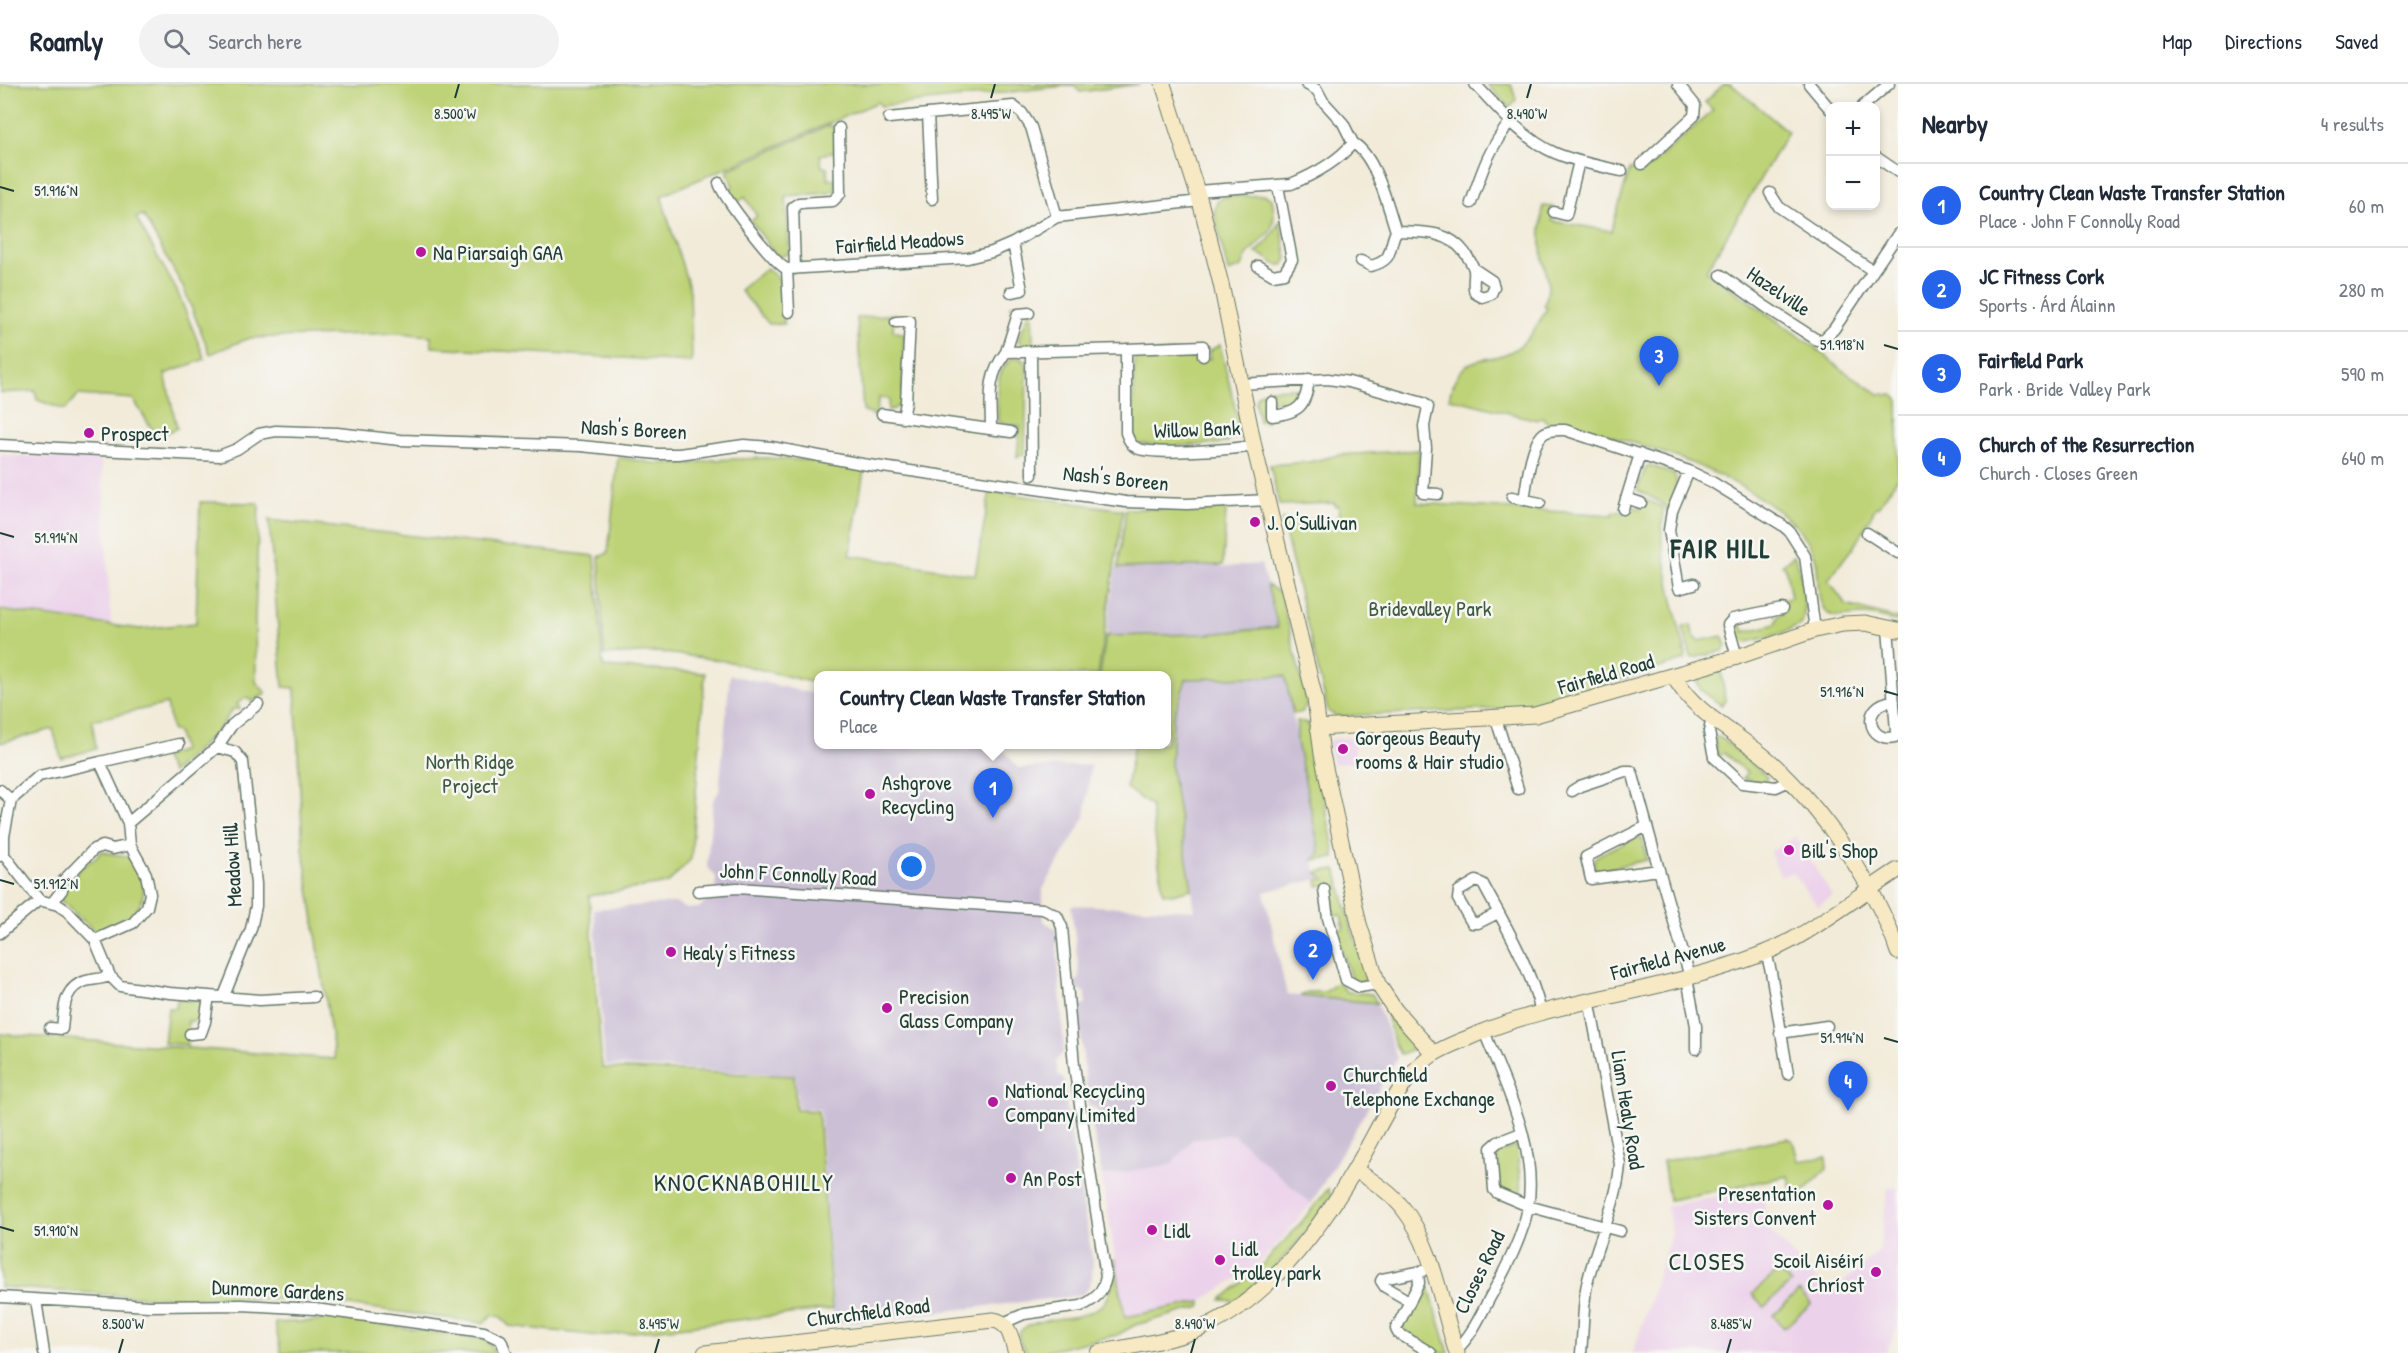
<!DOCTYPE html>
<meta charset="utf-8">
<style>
:root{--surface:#fff;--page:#f2f2f3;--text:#1f2937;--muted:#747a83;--line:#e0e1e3;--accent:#2563eb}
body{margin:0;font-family:"Patrick Hand",sans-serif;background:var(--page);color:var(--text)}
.controls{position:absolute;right:18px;top:18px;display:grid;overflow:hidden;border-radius:12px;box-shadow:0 3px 9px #0003}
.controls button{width:54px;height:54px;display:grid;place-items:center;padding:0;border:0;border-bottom:2px solid var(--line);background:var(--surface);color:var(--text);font:30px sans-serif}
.you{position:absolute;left:912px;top:783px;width:21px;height:21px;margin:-15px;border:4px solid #fff;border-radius:50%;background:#1a73e8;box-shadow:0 0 0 9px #1a73e833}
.badge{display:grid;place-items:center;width:39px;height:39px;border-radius:50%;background:var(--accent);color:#fff;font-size:20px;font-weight:700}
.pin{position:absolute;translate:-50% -50px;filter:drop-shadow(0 2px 3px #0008)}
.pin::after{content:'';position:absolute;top:32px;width:21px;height:18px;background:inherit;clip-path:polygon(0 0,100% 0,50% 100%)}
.popup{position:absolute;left:814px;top:587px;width:357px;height:78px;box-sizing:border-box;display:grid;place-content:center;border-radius:12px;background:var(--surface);filter:drop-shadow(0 2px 4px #0005);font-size:20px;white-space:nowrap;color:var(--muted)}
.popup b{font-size:22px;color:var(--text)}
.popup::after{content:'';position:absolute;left:50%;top:100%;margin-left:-12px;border:12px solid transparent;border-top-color:var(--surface)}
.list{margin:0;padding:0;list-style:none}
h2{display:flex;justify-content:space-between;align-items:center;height:78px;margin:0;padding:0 24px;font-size:26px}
h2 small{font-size:20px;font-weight:400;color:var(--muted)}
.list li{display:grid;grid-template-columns:39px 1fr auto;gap:18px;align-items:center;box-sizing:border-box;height:84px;padding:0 24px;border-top:2px solid var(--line)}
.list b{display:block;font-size:22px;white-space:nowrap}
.list p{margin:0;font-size:20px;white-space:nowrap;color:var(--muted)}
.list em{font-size:20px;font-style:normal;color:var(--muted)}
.icon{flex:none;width:33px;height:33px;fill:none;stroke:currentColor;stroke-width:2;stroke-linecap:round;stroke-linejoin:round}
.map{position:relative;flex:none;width:1898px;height:1269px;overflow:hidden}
header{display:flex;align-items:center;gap:36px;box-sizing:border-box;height:84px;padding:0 30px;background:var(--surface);border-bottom:2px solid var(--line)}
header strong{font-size:28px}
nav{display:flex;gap:33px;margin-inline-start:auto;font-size:21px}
.search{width:420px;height:54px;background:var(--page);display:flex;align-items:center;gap:15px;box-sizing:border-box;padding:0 21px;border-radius:33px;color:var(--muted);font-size:22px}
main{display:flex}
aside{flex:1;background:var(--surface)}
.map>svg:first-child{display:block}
.built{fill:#ecd1ea}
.industrial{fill:#cbbfd5}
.green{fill:#bed377;stroke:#6e8856;stroke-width:1.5}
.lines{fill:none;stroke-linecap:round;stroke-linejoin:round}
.street-casing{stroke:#697a6e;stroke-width:13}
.secondary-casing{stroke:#697a6e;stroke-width:17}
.street{stroke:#fff;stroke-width:10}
.secondary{stroke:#f7e9c3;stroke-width:15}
.ticks{fill:none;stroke:#1f3d34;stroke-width:2}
.poi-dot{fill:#b5179e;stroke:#f6f6f2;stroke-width:2}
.labels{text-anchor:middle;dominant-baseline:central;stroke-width:5;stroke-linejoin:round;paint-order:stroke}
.street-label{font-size:21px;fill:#1f3d34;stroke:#f6f6f2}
.poi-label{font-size:21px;fill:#1f3d34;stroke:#f6f6f2;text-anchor:start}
.park-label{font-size:21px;fill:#3f5b41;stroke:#f6f6f2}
.quarter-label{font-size:24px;letter-spacing:1.5px;fill:#1f3d34;stroke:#f6f6f2}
.district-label{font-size:27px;font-weight:bold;letter-spacing:1.5px;fill:#1f3d34;stroke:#f6f6f2}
.ticks-label{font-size:15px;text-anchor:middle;fill:#1f3d34;stroke:#f6f6f2;stroke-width:5;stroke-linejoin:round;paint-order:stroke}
</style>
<header>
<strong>Roamly</strong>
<div class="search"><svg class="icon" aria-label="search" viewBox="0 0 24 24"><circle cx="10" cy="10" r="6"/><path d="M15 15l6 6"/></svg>Search here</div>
<nav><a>Map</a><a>Directions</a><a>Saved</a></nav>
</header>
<main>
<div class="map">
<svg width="1898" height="1269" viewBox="0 0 1898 1269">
<rect width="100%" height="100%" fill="#f6f6f2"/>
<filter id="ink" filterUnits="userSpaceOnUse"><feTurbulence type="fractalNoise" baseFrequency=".0167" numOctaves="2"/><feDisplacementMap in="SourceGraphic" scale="12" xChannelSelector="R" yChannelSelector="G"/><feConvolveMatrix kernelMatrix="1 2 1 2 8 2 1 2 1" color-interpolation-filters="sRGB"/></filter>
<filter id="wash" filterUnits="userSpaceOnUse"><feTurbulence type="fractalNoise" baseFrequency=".008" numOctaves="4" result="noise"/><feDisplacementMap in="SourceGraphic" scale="24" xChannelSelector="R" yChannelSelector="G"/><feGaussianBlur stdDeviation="1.35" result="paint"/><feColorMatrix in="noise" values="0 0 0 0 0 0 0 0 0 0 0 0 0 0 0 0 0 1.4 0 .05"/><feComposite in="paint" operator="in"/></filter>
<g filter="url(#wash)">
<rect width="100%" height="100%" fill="#f2ebd9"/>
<path class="built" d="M0,371l101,5 10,164 -111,-14z
M1353,653l3,25 -23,2 -5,-23 6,-2z
M1796,752l36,60 -14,10 -26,-34 -11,5 -11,-25z
M1233,1050l78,70 -32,38 -25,25 -54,35 -75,15 -23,-141 70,-12 20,-24z
M1761,1104l8,42 61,64 49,-43 9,-63h10v137l-12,28h-253l39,-121 -5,-26z"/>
<path class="industrial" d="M1261,480l18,63 -71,7 -102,2 10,-68 106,-3 1,2z
M730,591l89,20v49l181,1 18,23 73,-3 -6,52 -42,72v32l13,8 8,122 -8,10 2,14 6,4 4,41 25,143 -1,15 -5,12 -6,5 -247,29 -14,-215 -22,-1 -3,-33 -190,-10 -11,-156 81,-6 12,6 12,-1 10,-9 6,-2 1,-20 -9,-11 6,-66 6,-8z
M1285,592l35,177 -7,8 3,12 6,5 -58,14 23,103 90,8 20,55 -86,146 -78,-70 -41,6 -20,24 -70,12 -10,-52 7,-6 -2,-9 -9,-4 -10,-97 8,-5v-10l-10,-6 -1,-7h4v-8l-8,-67 124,5 -24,-142 2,-50 13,-40z"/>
<path class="green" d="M0,0h1140l-60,8 -7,-7 -192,21 -3,-4 -217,94 29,95 2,71 -260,-15 -1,-11 -32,-3 -150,5 -39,16 -26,-65 -41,-74 -7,3 41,73 28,68 -40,15 12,54 -20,9 -24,-38 -55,-4 -13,15 -28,-10 -2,-9 -35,2z
M1487,0h24l5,16 -6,8z
M1724,0h7l57,48 -82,139 107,75 29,24 37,24 14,1 5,6v76l-20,30h-2l-20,36 -28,37 18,25 52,14v3c-12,-3 -24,-7 -36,-7 -10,0 -22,4 -31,0 -17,-7 -11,-40 -15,-55 -4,-14 -13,-28 -24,-38 -64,-56 -149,-76 -228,-100l-16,1 -6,-6 -5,3 -88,-22c13,-56 44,-27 74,-55 10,-9 18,-24 24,-35l-3,-2c10,-29 -2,-35 -3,-61 -1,-13 1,-26 2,-39l10,1 -1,14 59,10 19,-62 12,3 11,-8 60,-54 -8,-8z
M830,41l5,6v21l-15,3 2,12 5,1 1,11h8l-1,12 -6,2 -43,3 3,51v6l-9,4 -4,-2 -25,-34 6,-5 -12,-19 -8,6 -9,-12 5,-4 -6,-17z
M1265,111l7,4c10,45 -22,38 -30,68l-14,5 -14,-59 3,-11 6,-5z
M1280,137l7,38 -4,6c-13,1 -15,-10 -27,-12l12,-12z
M767,184l13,12v4h3l1,40h-15l-29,-34z
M1032,219l1,42 -6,3 -9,-8c3,-11 10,-18 11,-29l-17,-1 -1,-5z
M894,230l-1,17 11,3 -2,68 -8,7 -6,1 1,-11 -10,-1 -4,18 -12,-5 -6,-93z
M1220,261l22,92 -14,3v3l-52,3 -37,-2 -5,-6 -2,-7 3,-75 3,-3 56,-2 3,9 13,-1 -1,-8z
M1014,273l8,2 5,9 -2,86 -8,3 3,-31 -22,-4c0,-22 -6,-51 16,-65z
M1296,304l4,5 -4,12 -9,4 -7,-9 -15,2 2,20 -8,-1c-1,-6 -4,-14 -4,-20 2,-15 30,-12 41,-13z
M1419,366l-2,53 196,12 1,-4 13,2 3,-6 10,1 3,-9 18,7c5,10 -1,22 1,33 5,37 13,75 23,111l-2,1 3,2 -1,7 -143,44 -42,5 -159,7 -7,-1 -6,-4 -46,-191h56l1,-14h-4v-3l-56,2 -9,-40 39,-3 30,-7z
M618,373l34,6 39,1 21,-4 54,-2 54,3 44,9 -14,85 125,20 15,-84 133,19 -25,165 -279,1v8l-93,-23 -68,-9 -54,3 -5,-98 9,-4z
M1650,381l25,10c5,12 -3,25 -7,37l-6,-9 -25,-13 9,-23z
M200,418l59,1 -4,117 1,62 10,11 -14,9 -5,-5 -10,7 3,5h-7l-15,20 -3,8h-4l-39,36 -9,-16 20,-7 -6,-19h-5l-5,-27 -75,16 4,29 -35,9 -8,-29 -53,14v-133l140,19 56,-6z
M1226,424l-3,57 -105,3 8,-59z
M269,436l326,36 8,111 102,6 -14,186 -23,24 -79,13 13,172 192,8 2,34 22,1 14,198 -232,27 -91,-10 -8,-9 -9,-2 -9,8 -181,-24 -152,-2 -150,-10v-253l335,25 -32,-210 -8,-161 -12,-1z
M1794,471c7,16 15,54 7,70l-24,10 -34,8 -2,-4h-4l-3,-10 1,-5 6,-1 3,9 32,-8 1,-8 6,-2 -1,-12 -5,-1 14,-3 -6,-32 -3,-1z
M1267,501l14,8 26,111 -5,8 -9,2 -8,-38 -99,3 -13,39 -2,50 21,121 -20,5 -9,-1 -12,-87 -25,-18 8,-43 33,-1v-68l-67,-1 6,-39 102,-2 70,-7z
M1691,541l2,10 6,6 23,-5 4,10 -3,5 -29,7 -3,-1 -8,-30z
M1718,588l4,3 3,26 -4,4 -20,-15 -4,-8 7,-7z
M1297,637l11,2 2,7 24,119v9l-21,2 7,-7 -23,-111z
M1714,653h4l6,3 43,37 -2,6 -22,-4 4,-6 -23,-20 -6,4z
M1637,753l5,2 5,21 -45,10 -8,-1v-10l4,-4z
M103,767c9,5 19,2 27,7 7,4 10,13 12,20 9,32 -19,45 -44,56l-38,-34 4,-16 10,1 3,-14 20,-14 3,-5z
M1336,785l16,61 16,47 -6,5h-7l-4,-4 -15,-46 8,-4 -3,-13h-8l-1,-3 -2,-28 -12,2 -1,-6 8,-1 -9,-7z
M1338,898l9,10 25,2 5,9 -77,-7 11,-4h14z
M177,915l26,2 -1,14 -8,6h-6l-1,24 -23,-2 4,-35h8z
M1385,926l32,37 -14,7h-3l-6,-12z
M1788,1054l5,3 5,20 28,-4 1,12 -33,31 -6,-24 -119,24 -6,-39z
M1513,1055l3,1 5,51v5l-3,1 -20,-9 -1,-38 2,-4 1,7 15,-7z
M1328,1105l3,6c-24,41 -58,77 -96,106l-14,-1 39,-33 40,-43z
M1115,1175l10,58 76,-15v5l-66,18 -18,10 -78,18h-11c-33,-34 33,-33 50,-37 8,-2 18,-6 25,-12 11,-12 11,-30 12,-45z
M1779,1186l12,13 -27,24 -12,-13z
M1425,1201l4,3 20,65h-11l-36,-24 17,-38z
M1799,1207l12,13 -27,24 -11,-13z
M325,1232l162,24 9,13h-215l-6,-30 44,-2z"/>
</g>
<g filter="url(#ink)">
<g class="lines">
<g class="street-casing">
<path id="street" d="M1306,0l11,6
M1475,0c24,25 48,55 80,69 21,9 45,13 67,18
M1809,0l21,25
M1863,22l26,-22
M889,34l39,-4
M1353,59c23,13 35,64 43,88 26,1 52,-1 69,22 3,5 8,11 9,17 1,8 -2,15 1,23l7,4 9,-3 3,-7 -2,-6 -18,-12
M1876,73l22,15
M1642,80l52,-48 1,-11 -17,-21
M719,99c4,14 56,82 68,86l2,43
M1197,107l94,-7c22,-9 47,-23 62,-41l-10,-20 -20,-22 -6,-11
M1770,109l9,14 94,64
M932,115l-4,-85 85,-8 9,7 9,14 26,90
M1471,119c11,-32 18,-55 40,-82
M1554,128l12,3 13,-54
M1361,177l10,5c24,-7 16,-15 25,-35
M1258,182l15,9 11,-2 8,-13 -14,-74
M787,185l181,-11 24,-6 21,-9 44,-26 143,-16
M795,185l-2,-62 6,-4 34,-2 7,-7 -1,-66
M1721,191l45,32 51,33 7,-1 10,-10 64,-95
M1011,208l11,-2 -9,-47
M896,238l14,-1 -4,81 -3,16
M1006,268l12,-38 11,-1
M1031,268l1,123
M1203,272v-10l-77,3v84c2,6 5,13 11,15 15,8 97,1 117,-2
M1241,300l87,-5 21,3 74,21 5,4 -4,19 2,22 -3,45 15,1
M1272,318v14c27,-3 34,-10 37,-37
M882,330l129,18
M991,345c0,-31 -5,-51 15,-77l120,-3
M0,361l219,11 18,-7 22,-15 17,-3 61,2 63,7 181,6 77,8h21l65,-9 27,2 91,17 264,38 61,2 81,-4
M1689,387l-17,40 -3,19 10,58 15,-4
M1512,413l28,6
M1626,414l15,5
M1524,416c3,-17 6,-52 18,-65 6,-6 15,-5 23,-5l124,41 23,11 70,43 7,6 16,25 10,74
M1623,425l17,-55
M1867,449l31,20
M1888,544l8,103 -1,6c-27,7 -36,-33 -1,-36
M1737,573l-9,-32 5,-6 49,-10
M1712,633l-3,15 5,25 28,26 34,4 13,-6
M1496,635l22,70
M217,663l15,-22 26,-21
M100,678l79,-18
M0,706l11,10 -7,36v19l-4,1
M1572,707l8,-5 45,-15h6l2,4 14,51 -61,31 5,22 68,-9 31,107
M11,716l28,-24 61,-14 28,61 2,22 16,29 4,20 -3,13 -14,16 -38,17
M128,739l89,-76 18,5 8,10 13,122v22l-5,23 -27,67
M1647,742l12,44
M4,771l35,45 19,5 9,6 28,29 15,36 10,10 50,7 90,7 54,-3
M61,799l33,-34 9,-3 10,3 17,-4
M1324,805l4,29 18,62 13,7 19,-3
M698,807l39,-3 306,21 14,7 5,11 12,138 32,212c-3,15 -11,23 -25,29l-57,8 -21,9
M52,819l10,-13
M1498,829l-20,10h-6l-14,-24 1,-8 17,-10 7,3c22,41 47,82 58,128
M0,849l39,-33
M1766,868l5,20 17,102
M1687,894l9,48v23
M50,944l12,1c2,-19 1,-42 24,-48 8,-2 16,-2 24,-5
M1780,949l47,-7
M190,950l11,-1 4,-11 4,-26
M1521,1049l-23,9 -7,6 3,42 3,3 31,13 92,25
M1418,1188l1,11 -23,46 2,4 33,20
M0,1213l149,9 93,-1 73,4 169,23 17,8 5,13
M36,1216l8,53
M1409,1217l-24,-14 -4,-6 1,-2 41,-8
M1456,1266c17,-15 26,-39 37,-58 14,-26 30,-56 35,-85 10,-60 -23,-122 -44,-176
M1581,1269c2,-21 2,-43 5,-64 8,-43 31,-81 34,-125l-31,-165"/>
</g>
<g class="secondary-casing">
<path id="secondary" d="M1163,0l37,117 21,83 33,162 61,253 7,55 37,170 19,60 17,26 39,44
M1674,592c19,38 66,58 98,87 51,47 104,122 126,189
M1318,644l217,-13 202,-58 78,-27 28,-6 22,-1 33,7
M1355,1086c17,10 34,21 47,37 32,39 39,99 55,146
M705,1269l288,-33c17,2 18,19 23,33
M1098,1269c34,-8 72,-11 104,-25 70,-30 123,-106 159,-169 18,-31 39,-80 68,-102 11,-8 26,-14 39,-19 71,-32 148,-40 222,-61 34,-10 71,-20 102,-37 36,-20 70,-47 106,-70"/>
</g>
<use href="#street" class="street"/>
<use href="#secondary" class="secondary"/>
</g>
</g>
<path class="ticks" d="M455,14l4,-14M991,14l4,-14M1527,14l4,-14M0,103l14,4M1884,261l14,4M0,449l14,4M1884,607l14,4M0,796l14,4M1884,954l14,4M0,1143l14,4M119,1269l4,-14M655,1269l4,-14M1191,1269l4,-14M1727,1269l4,-14"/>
<g class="poi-dot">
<circle cx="421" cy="168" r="6"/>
<circle cx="89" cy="349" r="6"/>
<circle cx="1255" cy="438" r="6"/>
<circle cx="1343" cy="665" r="6"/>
<circle cx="870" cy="710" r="6"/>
<circle cx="1789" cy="766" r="6"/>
<circle cx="671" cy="868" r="6"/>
<circle cx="887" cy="924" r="6"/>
<circle cx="1331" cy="1002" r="6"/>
<circle cx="993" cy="1018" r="6"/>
<circle cx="1011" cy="1094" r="6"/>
<circle cx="1828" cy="1121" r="6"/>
<circle cx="1152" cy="1146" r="6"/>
<circle cx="1220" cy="1176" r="6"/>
<circle cx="1876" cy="1188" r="6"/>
</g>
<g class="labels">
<g class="street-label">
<text transform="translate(900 158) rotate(-4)">Fairfield Meadows</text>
<text transform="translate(1779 207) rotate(34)">Hazelville</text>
<text transform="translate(634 345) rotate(3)">Nash's Boreen</text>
<text transform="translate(1197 345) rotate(-2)">Willow Bank</text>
<text transform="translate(1116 394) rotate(6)">Nash's Boreen</text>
<text transform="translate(1606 590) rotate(-16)">Fairfield Road</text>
<text transform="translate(232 781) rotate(-93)">Meadow Hill</text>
<text transform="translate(798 790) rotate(3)">John F Connolly Road</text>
<text transform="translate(1668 874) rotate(-15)">Fairfield Avenue</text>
<text transform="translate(1628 1026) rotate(81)">Liam Healy Road</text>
<text transform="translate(1479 1188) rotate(-64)">Closes Road</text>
<text transform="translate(278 1206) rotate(3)">Dunmore Gardens</text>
<text transform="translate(868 1228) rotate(-7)">Churchfield Road</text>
</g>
<g class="poi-label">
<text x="433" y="168">Na Piarsaigh GAA</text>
<text x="101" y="349">Prospect</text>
<text x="1267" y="438">J. O'Sullivan</text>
<text x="1355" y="653">Gorgeous Beauty<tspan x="1355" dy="24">rooms &amp; Hair studio</tspan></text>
<text x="882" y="698">Ashgrove<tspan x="882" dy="24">Recycling</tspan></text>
<text x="1801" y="766">Bill's Shop</text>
<text x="683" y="868">Healy’s Fitness</text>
<text x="899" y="912">Precision<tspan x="899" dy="24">Glass Company</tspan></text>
<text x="1343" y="990">Churchfield<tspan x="1343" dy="24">Telephone Exchange</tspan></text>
<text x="1005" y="1006">National Recycling<tspan x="1005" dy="24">Company Limited</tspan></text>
<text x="1023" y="1094">An Post</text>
<text x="1816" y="1109" text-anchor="end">Presentation<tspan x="1816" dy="24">Sisters Convent</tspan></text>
<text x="1164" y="1146">Lidl</text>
<text x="1232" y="1164">Lidl<tspan x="1232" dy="24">trolley park</tspan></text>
<text x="1864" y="1176" text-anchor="end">Scoil Aiséirí<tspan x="1864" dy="24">Chríost</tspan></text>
</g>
<g class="park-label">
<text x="1430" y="524">Bridevalley Park</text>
<text x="470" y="677">North Ridge<tspan x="470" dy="24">Project</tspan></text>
</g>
<g class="quarter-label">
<text x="744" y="1098">KNOCKNABOHILLY</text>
<text x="1707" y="1177">CLOSES</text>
</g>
<g class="district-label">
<text x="1721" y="464">FAIR HILL</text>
</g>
</g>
<g class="ticks-label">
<text x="455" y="35">8.500°W</text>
<text x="991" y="35">8.495°W</text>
<text x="1527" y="35">8.490°W</text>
<text x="56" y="112">51.916°N</text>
<text x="1842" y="266">51.918°N</text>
<text x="56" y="459">51.914°N</text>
<text x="1842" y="613">51.916°N</text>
<text x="56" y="805">51.912°N</text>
<text x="1842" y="959">51.914°N</text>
<text x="56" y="1152">51.910°N</text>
<text x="123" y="1245">8.500°W</text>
<text x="659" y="1245">8.495°W</text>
<text x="1195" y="1245">8.490°W</text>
<text x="1731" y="1245">8.485°W</text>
</g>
</svg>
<div class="controls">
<button>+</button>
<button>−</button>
</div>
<div class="you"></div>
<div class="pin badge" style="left:993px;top:734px">1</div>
<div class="popup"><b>Country Clean Waste Transfer Station</b>Place</div>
<div class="pin badge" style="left:1313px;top:896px">2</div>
<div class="pin badge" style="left:1659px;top:302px">3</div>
<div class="pin badge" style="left:1848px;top:1027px">4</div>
</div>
<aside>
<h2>Nearby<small>4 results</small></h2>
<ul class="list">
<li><span class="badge">1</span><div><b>Country Clean Waste Transfer Station</b><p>Place · John F Connolly Road</p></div><em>60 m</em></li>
<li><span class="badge">2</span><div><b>JC Fitness Cork</b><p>Sports · Árd Álainn</p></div><em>280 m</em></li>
<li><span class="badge">3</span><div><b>Fairfield Park</b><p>Park · Bride Valley Park</p></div><em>590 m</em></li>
<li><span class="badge">4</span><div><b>Church of the Resurrection</b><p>Church · Closes Green</p></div><em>640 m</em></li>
</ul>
</aside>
</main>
